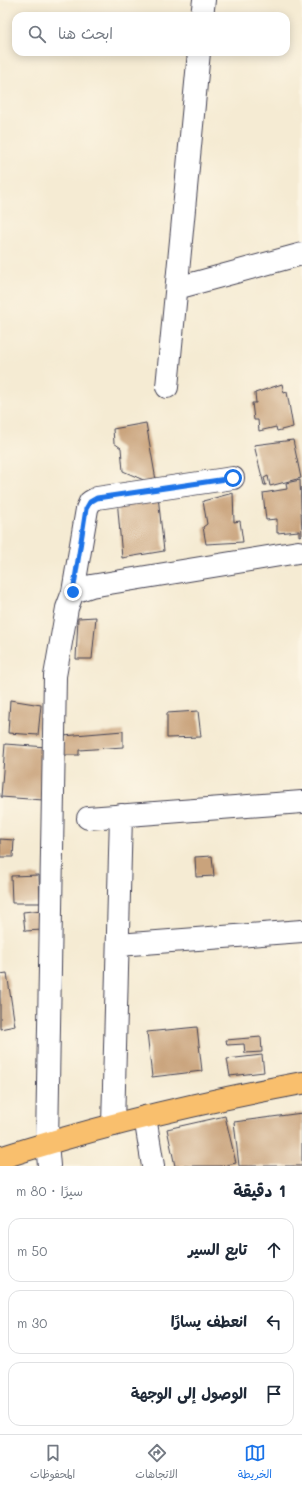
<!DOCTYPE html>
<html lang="ar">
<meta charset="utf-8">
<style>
:root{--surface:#fff;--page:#f2f2f3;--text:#1f2937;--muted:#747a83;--line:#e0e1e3;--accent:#1a73e8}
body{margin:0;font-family:Mali,"Playpen Sans Arabic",sans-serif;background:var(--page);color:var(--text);direction:rtl}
.stop{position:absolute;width:12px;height:12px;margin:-9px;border:3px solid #1a73e8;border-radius:50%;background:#fff}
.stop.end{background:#1a73e8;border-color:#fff;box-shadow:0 1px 4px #0008}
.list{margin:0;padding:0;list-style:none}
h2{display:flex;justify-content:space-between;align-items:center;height:52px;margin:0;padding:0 16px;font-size:17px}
h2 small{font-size:13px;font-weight:400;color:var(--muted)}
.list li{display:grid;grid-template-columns:26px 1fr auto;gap:12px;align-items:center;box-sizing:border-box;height:64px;margin:0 8px 8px;padding:0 8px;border:1px solid var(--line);border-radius:12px}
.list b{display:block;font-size:15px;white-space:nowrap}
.list em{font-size:13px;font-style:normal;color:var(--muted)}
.icon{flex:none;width:22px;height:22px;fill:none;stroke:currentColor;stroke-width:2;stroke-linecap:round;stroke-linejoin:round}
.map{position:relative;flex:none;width:302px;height:1166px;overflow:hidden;direction:ltr}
.search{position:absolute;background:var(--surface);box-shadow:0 2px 10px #0003;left:12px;right:12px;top:12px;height:44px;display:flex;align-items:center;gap:10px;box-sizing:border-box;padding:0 14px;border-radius:12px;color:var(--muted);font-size:15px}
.sheet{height:268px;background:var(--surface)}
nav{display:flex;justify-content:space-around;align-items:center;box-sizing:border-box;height:56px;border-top:1px solid var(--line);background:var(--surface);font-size:11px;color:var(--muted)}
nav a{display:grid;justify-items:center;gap:2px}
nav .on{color:var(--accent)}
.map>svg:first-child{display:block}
.building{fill:#c9a37c}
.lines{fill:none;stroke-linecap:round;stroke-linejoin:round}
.minor-casing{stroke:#424052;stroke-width:24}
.major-casing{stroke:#424052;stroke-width:24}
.minor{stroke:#fff;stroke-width:22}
.major{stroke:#f9bf6d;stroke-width:22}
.route{stroke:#1a73e8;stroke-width:5}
</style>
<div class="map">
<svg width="302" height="1166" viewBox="0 0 302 1166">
<rect width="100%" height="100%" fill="#fcf5e5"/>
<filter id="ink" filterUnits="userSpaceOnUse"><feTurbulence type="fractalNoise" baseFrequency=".025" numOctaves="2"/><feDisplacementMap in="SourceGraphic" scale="8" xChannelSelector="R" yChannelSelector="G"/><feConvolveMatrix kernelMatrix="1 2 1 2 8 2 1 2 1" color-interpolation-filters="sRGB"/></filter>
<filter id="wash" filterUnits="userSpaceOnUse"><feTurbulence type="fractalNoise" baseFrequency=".012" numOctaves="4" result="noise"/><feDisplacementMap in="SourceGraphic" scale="16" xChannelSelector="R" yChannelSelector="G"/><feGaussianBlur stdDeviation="0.9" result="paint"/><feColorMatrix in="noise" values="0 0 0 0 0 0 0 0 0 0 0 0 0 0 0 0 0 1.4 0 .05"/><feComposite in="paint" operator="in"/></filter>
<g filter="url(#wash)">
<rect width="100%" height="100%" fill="#f5ebd3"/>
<g id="blocks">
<path class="building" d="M282,384l2,9 3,-1 6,35 -16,4 -1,-4 -17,4 -1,-11h-4l-2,-17h4l-1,-10z
M146,423l11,63 -34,-15 -2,-23 -7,-5 -1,-14z
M293,440l8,38 -31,8 -2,-10 -4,2 2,7h-2l-10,-40z
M300,480l2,55 -3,1v-5l-22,2v-14l-11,1 -3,-27 24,-4 -1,-6z
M233,493l1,29 6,-1 3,21 -37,2 -3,-17 4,-3 -4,-23z
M158,496l6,55 -42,7 -5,-60z
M96,617l-4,42h-16l2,-41z
M10,700l31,5 -3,30 -30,-2z
M198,711l3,26 -34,1v-25z
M123,731v16l-44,3v5h-16v-19z
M5,744l42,3 -4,53 -42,-3z
M0,839l14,1 -1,17h-13z
M212,856l2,20 -18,1 -1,-20z
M39,875l1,28h-28l-1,-27z
M42,910l1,20 -18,1 -2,-19z
M7,973l8,53 -15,3v-55z
M197,1027l5,44 -50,6 -5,-45z
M261,1037l1,15 -17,1 -1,-9 -17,1 -1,-5z
M262,1055l2,17 -34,4 -3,-17z
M302,1113v53h-63l-5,-44z
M225,1116l11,47 -14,3h-47l-8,-37z"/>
</g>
</g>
<g filter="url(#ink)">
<use href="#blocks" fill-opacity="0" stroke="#424052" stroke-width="1"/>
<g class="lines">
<g class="minor-casing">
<path id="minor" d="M202,16l2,-16
M177,288l125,-34
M167,387l32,-335
M73,592l14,-83 3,-7 7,-4 136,-20
M88,818l214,-16
M118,945l184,-14
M145,1117l8,49
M113,1125l8,-310
M49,1166l-2,-23 8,-467 12,-68 6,-16 18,-6 207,-34"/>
</g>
<g class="major-casing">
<path id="major" d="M0,1158c99,-32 200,-56 302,-75"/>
</g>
<use href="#minor" class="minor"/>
<use href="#major" class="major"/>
</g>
</g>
<g class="lines" filter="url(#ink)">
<path class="route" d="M73,592l13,-83 4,-7 7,-4 136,-20"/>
</g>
</svg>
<div class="stop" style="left:233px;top:478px"></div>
<div class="stop end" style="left:73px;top:592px"></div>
<div class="search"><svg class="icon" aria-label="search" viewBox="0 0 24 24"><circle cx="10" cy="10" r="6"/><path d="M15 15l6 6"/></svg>ابحث هنا</div>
</div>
<section class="sheet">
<h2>1 دقيقة<small>سيرًا · 80 m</small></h2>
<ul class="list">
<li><svg class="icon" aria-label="ahead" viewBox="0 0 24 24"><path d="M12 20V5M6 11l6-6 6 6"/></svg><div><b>تابع السير</b></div><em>50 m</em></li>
<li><svg class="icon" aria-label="left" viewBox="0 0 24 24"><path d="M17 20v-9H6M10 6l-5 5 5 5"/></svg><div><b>انعطف يسارًا</b></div><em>30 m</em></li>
<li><svg class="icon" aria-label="arrive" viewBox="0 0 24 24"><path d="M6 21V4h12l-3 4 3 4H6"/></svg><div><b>الوصول إلى الوجهة</b></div></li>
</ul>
</section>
<nav>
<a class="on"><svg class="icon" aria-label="map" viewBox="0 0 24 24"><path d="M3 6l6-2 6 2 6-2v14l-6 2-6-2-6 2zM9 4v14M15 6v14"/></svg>الخريطة</a>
<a><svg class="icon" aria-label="directions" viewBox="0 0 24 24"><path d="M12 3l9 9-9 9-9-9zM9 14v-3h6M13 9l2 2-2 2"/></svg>الاتجاهات</a>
<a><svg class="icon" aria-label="saved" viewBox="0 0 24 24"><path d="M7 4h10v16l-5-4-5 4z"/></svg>المحفوظات</a>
</nav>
